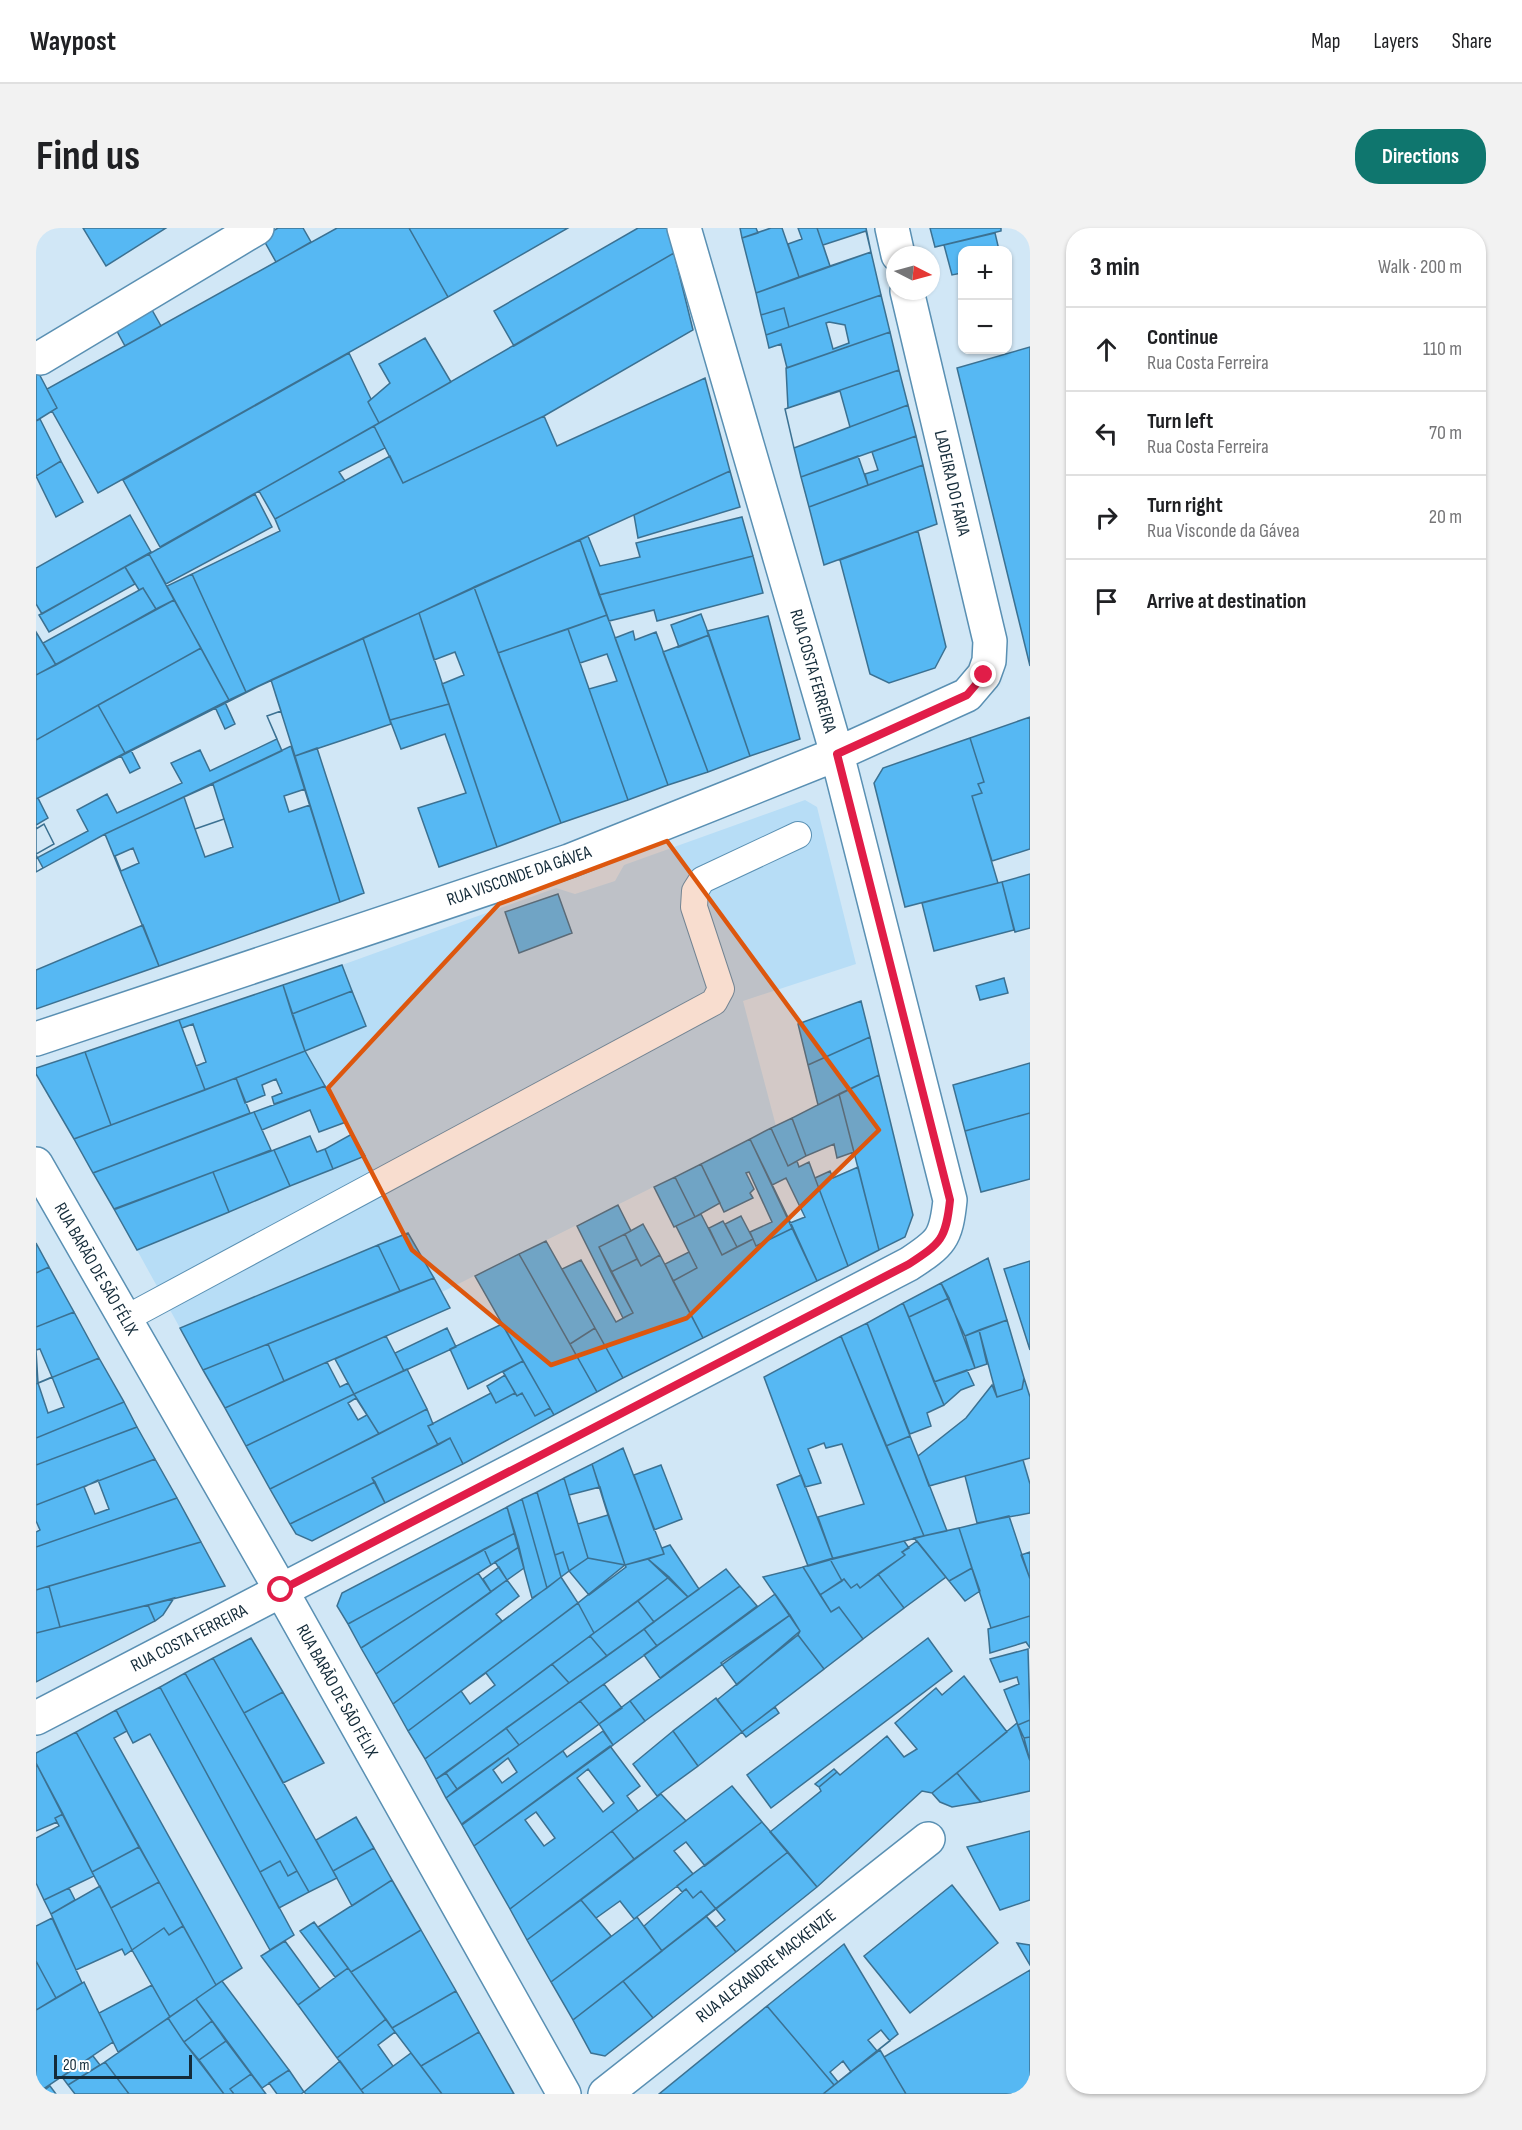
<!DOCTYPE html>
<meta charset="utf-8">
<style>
:root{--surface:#fff;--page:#f2f2f2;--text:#202124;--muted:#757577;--line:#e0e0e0;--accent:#0f766e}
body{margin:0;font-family:"Sofia Sans Condensed",sans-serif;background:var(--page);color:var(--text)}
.controls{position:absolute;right:18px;top:18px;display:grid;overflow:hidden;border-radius:12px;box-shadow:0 2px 4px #0004}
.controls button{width:54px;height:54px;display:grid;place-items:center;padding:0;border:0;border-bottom:2px solid var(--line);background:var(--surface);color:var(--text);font:30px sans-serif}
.compass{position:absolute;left:850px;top:18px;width:54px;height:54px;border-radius:50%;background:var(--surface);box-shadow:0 2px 4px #0004;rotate:96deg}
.scale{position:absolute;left:18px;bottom:15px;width:138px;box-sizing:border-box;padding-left:6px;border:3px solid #142b39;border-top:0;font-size:16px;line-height:21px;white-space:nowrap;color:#142b39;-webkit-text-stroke:4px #fff;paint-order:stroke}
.stop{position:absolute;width:18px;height:18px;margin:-14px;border:4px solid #e11d48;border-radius:50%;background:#fff}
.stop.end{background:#e11d48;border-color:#fff;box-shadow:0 2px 6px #0008}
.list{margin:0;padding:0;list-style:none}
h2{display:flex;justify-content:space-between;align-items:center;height:78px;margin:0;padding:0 24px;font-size:26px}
h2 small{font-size:20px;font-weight:400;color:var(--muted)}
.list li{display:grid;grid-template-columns:39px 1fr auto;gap:18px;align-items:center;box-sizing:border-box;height:84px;padding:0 24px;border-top:2px solid var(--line)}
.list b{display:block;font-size:22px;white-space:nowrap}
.list p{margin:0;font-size:20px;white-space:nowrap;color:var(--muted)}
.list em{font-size:20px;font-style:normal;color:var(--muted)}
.icon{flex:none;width:33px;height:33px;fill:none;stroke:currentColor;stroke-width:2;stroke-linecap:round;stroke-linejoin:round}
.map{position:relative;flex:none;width:994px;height:1866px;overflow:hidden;border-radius:24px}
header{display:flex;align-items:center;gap:36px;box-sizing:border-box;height:84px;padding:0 30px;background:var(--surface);border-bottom:2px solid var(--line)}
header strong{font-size:28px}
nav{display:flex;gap:33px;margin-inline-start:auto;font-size:21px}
.intro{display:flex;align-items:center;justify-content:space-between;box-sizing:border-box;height:144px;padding:0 36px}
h1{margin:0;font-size:42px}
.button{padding:15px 27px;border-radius:24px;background:var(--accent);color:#fff;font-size:21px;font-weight:700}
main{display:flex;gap:36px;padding:0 36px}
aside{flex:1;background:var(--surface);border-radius:24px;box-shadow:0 2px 4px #0004}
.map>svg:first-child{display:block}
.built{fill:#b7ddf6}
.building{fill:#56b8f3;stroke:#3b7192;stroke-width:1.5;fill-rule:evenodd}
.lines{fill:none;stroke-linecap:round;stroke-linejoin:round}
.service-casing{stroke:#5a90b3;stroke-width:28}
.minor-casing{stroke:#5a90b3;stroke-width:36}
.tertiary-casing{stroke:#5a90b3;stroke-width:36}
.service{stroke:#fff;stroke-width:26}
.minor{stroke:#fff;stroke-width:33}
.tertiary{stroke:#fff;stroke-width:33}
.route{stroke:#e11d48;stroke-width:8}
.marked{fill:#dd570e;fill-opacity:0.2;stroke:#dd570e;stroke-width:4.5;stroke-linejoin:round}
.labels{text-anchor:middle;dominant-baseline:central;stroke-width:5;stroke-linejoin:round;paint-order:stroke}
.street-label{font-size:18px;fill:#142b39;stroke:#fff}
</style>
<header>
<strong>Waypost</strong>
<nav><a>Map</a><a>Layers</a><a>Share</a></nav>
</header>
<div class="intro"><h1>Find us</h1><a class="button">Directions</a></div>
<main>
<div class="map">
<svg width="994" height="1866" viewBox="0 0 994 1866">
<rect width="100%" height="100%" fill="#d1e7f6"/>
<path class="built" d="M769,572l12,7 39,157 -113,37 33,125 -334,166 -34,-59 -228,95 -43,-78 227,-94 -59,-105 61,-25 -24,-61 214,-77 19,6 40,-13 9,-16z"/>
<path class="building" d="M47,0h83l-60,38z
M242,0h25l8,14 -35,20 -14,-25z
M301,0h72l39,69 -350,196 -46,-82 5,-3 -10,-19z
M373,0h159l-120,69z
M602,0h30l6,25 -160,93 -20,-35z
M704,0h16l2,5 -16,5z
M735,0h11l17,49 -43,16 -14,-55z
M762,0h19l13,38 -31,11 -11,-33 14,-5z
M781,0h49l5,24 -41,14z
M894,0h71v3l-66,16z
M830,3l5,21 -41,14 -7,-21z
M959,5l4,17h-37v23l-10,2 -8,-30z
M835,24l10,43 -92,32 -5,-19 -23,7 -5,-22z
M638,25l19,77 -149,86 -141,67 -29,-57z
M845,67l9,37 -103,36 -6,-24 -12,4 -3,-13z
M111,73l14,25 -36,20 -13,-24z
M748,80l5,19 -23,8 -5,-20z
M793,94l16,3 4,18 -16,6 -7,-26z
M854,104l9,38 -111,38 -2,-40z
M389,110l26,44 -72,41 -11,-21 22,-19 -11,-19z
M994,119v319l-73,-298z
M313,125l22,46 -3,3 11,21 -219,124 -37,-67z
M0,140l21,40 -21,13z
M863,142l9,35 -114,43 -9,-39z
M669,150l25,93 -484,221 -54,-118 88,-43 -5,-12 115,-63 13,27 141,-67 13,30z
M804,163l10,36 -56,21 -9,-39z
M872,177l8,31 -115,41 -7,-29z
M4,191l21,42 -25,15v-55z
M338,198l11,22 -46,24 6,9 -70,38 -16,-28z
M880,208l7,29 -55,20 -3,-11 13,-4 -6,-18z
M822,228l10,29 -59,22 -8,-30z
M25,233l22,41 -27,15 -20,-41z
M887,237l14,59 -113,41 -15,-58z
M694,243l10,36 -102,31 -4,-23z
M219,266l17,33 -106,57 -17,-30z
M94,287l21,37 -109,62 -6,-10v-36z
M706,289l11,39 -154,39 -19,-55 8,-4 12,30 40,-9 -4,-14z
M882,303l28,116 -11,21 -46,15 -19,-9 -30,-114z
M544,312l27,75 -109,38 -24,-66z
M113,326l25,46 -18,9 -13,-21 -4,2 -14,-23z
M717,328l10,37 -106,28 -3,-11 -45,11 -10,-26z
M89,339l10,17 -86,48 -10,-17z
M156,346l54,118 -17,8 -62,-114z
M438,359l87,236 -64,24 -55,-163 22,-9 -9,-23 -21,8 -15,-47z
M107,360l13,21 -100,56 -13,-22z
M138,372l27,48 -165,92v-65z
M383,385l30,91 -59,16 -27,-82z
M665,386l8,21 -30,12 -8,-22z
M571,387l61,170 -40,15 -39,-111 28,-8 -10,-27 -27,9 -12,-34z
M732,388l32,123 -50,17 -43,-125z
M532,401l60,171 -67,23 -63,-170z
M597,403l2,9 21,-8 52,140 -40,13 -53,-147z
M0,404l20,33 -20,10z
M673,407l41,121 -42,16 -45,-120z
M327,410l28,86 -96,32 -24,-76z
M165,420l28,52 -104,53 -27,-48z
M235,452l10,31 -14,5 15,35 -177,83 -69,38v-73z
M235,452l10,31 -14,5 10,23 -67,32 -10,-21 -29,13 11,20 -65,30 -10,-19 -30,16 11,21 -51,27 -1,-4 18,-10 -10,-20 -8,5v-4l12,-7 -10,-20 83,-42 9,17 10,-5 -9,-18 84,-43 10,22 10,-5 -10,-22z
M413,476l48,143 -58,20 -21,-59 48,-15 -21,-59 -44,15 -11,-29z
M62,477l27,48 -89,46v-59z
M994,489v132l-38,12 -20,-65 10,-3 -4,-9 6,-2 -14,-44z
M934,510l14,44 -6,2 4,9 -10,3 26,87 -93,24 -31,-124 9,-15z
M255,518l49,156 -181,64 -54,-132zM188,591l9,28 -28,10 -10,-28z
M281,520l47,145 -24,9 -45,-146z
M177,556l11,35 -29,10 -11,-32z
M269,561l5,16 -21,7 -5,-16z
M8,596l10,20 -18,10v-25z
M97,620l6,15 -18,8 -6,-15z
M0,627l7,13 -7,4z
M994,646v54l-15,4 -13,-50z
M966,654l12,48 -80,21 -12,-48z
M522,666l14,39 -53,20 -14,-41z
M107,697l16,41 -123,43v-39z
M306,737l10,26 -60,23 -9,-29z
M968,750l4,15 -28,7 -4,-14z
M247,757l22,66 -100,39 -26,-70z
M316,763l14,35 -61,25 -13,-37z
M825,773l9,36 -62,28 -10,-41z
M143,792l26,70 -94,35 -26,-73z
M157,796l13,38 -10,4 -14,-38z
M834,809l9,38 -61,30 -10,-40z
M269,823l20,35 -51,18 -2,-7 10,-4 -6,-14 -14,6 3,10 -20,8 -9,-25z
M49,824l26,73 -37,14 -38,-65v-6z
M994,835v50l-65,18 -12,-46z
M843,847l34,140 -8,22 -26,13 -40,-156z
M200,850l14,35 -157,60 -19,-34z
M289,858l21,36 -27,10 -9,-22 -48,20 -8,-18z
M803,866l15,58 -17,6 -3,-14 -28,12 -14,-38z
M218,884l17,38 -155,59h-2l-21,-36z
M994,885v66l-49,13 -16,-61z
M756,890l14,38 -18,10 -17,-38z
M735,900l17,38 9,-5 2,6 10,-5 39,104 -31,15 -67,-142z
M316,906l13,22 -32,13 -8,-20z
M274,908l7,16 8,-3 8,20 -43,17 -16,-36z
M714,911l43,89 -37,18 -6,-14 22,-10 -23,-50 -3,1 8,16 -4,4 3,5 -29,14 -23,-48z
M238,922l16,36 -61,26 -16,-40z
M665,936l19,39 -25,14 -20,-40z
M822,939l21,83 -31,16 -33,-88 15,-7 3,7z
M177,944l16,40 -92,38 -23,-41z
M639,949l20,40 -21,10 -20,-40z
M750,950l19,39 -15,6 -18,-38z
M582,977l13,26 -32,16 34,66 -10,5 -46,-92z
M665,986l21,41 31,-16 3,7 37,-18 24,53 -114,57 -30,-57 24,-13 -21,-42z
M705,988l12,23 -16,8 -12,-23z
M687,993l14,26 -15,8 -13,-27z
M607,996l17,31 -19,11 -16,-32z
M372,1005l26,45 -34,13 -22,-46z
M589,1006l12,25 -26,13 -12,-25z
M510,1013l49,87 -25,16 -51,-90z
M0,1015l13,24 -13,6z
M342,1017l22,46 -197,79 -23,-42z
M653,1024l8,16 -24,13 -8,-17z
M483,1026l78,138 -43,23 -79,-139z
M624,1027l43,83 -80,40 -61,-109 19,-9 35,62 17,-9 -22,-41 26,-13 4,7z
M952,1030l19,62 -42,16 -24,-53z
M994,1033v89l-26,-81z
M13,1039l25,45 -38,15v-54z
M398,1050l16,30 -166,73 -16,-37z
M905,1055l8,15 -40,19 -6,-14z
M913,1070l26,70 -41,14 -25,-65z
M867,1075l41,102 -17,8 4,13 -21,8 -43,-111z
M38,1084l25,46 -63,26v-57z
M971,1092l17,58 -2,11 -25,8 -18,-67z
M831,1095l43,113 -24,10 -45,-110z
M466,1096l21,37 -55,28 -18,-40z
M411,1100l9,19 -52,24 -9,-18z
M559,1100l28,50 -26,14 -27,-48z
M943,1102l8,34 -12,4 -10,-32z
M350,1108l18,35 -50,23 -19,-35z
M805,1108l83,200 -91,23 -15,-42 46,-13 -22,-60 -16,4 -2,-5 -16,6 13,34 -16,4 -41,-110z
M232,1116l16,37 -59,27 -22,-38z
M4,1121l12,28 -14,6 -2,-33z
M63,1130l25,44 -88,36v-54z
M487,1133l27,47 -15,8 -13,-23 -5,3 -14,-24z
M291,1134l13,25 8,-4 6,11 -108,52 -21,-38z
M371,1141l20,40 -48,25 -25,-40z
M931,1142l7,15 -13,5 -17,15 -10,-23z
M469,1147l10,18 -19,10 -9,-17z
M16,1149l12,30 -16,6 -10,-30z
M988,1150l6,19v61l-101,28 -11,-30 48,-38 26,-33 5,12 25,-8z
M455,1165l5,10 19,-10 2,3 5,-3 13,23 15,-8 4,7 -91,49 -13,-26 -12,7 -10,-19z
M318,1166l25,40 -109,55 -24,-43z
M320,1170l11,17 -9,5 -10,-17z
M88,1174l13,25 -101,38v-27z
M391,1181l6,15 -5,2 10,19 -66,33 3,4 -85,42 -20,-35z
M101,1199l18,32 -119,46v-40z
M874,1208l8,20 29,75 -23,5 -38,-90z
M414,1210l13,26 -78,39 -13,-25z
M587,1220l41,106 -39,11 -33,-101z
M119,1231l22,39 -141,49v-15l4,-2 -4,-9v-16z
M987,1232l7,24v29l-53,10 -12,-47z
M556,1236l16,51 17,50 -37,-7 -24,-80z
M625,1237l21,54 -28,11 -20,-55z
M765,1247l32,84 -25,7 -31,-81z
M528,1250l24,80 -19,13 -6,-19 -8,3 -18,-63z
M62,1252l11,29 -14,5 -11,-27z
M339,1254l10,21 -73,38 -16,-7 -6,-10z
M564,1259l8,28 -30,9 -9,-29z
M501,1264l24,85 -14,11 -25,-89z
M141,1270l24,44 -165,48v-43z
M486,1271l25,89 -15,10 -25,-91z
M471,1279l8,26 -167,91 -11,-18 5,-13z
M973,1288l21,63v37l-39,12 -32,-100z
M923,1300l13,40 -23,13 -35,-43z
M479,1305l4,14 -28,18 -7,-16z
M868,1313l5,7 -7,4 3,3 -45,33 -3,-4 -6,4 -7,-9 -2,2 -12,-22z
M881,1313l29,36 -42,31 -26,-34 27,-19 -3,-3z
M165,1314l24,44 -165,41 -11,-41z
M634,1317l29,44 -11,8 -40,-38 16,-5 -2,-6z
M483,1319l5,21 -17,12 -12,-18z
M448,1321l7,16 -130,83 -13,-24z
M527,1324l6,19 -8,6 -6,-22z
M994,1324v24h-1l-8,-21z
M552,1330l37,7 1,2 -37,28 -20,-24z
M612,1331l21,18 -75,56 -16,-30 47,-38z
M794,1331l12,22 -22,14 -17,-28z
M463,1339l8,13 -16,12 -8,-13z
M767,1339l28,45 8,-5 24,32 -39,30 -26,-34 2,-4 -37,-54z
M936,1340l8,23 -15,10 -16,-20z
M690,1341l14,17 -83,60 -13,-17z
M442,1345l13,19 -115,82 -15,-26z
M842,1346l26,34 -41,31 -24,-32 -8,5 -11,-17 24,-16 7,9 6,-4 3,4z
M525,1349l17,26 -170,128 -15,-27z
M633,1349l19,20 -34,25 -16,-21z
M471,1352l12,16 -23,18 6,7 -109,83 -17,-30z
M13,1358l11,41 -24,6v-43z
M704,1358l17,20 -97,72 -16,-23z
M739,1366l15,21 -145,106 -15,-20z
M138,1370l-11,17 -8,6 -7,-16z
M602,1373l16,21 -47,34 -17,-20z
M542,1375l16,30 -169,126 -17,-28z
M112,1377l7,16 -119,61v-49z
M754,1387l10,16 -63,54 -16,-22z
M994,1388v32l-4,-6 -36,11 -2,-24z
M608,1401l13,17 -138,99 -13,-17z
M762,1407l26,34 -82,63 -25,-32z
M554,1408l17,20 -38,27 -17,-19z
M215,1410l32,54 -39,21 -31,-55z
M892,1410l24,33 -181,137 -24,-33z
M992,1421l2,71 -12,5 -14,-35 15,-6 -2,-7 -17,5 -10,-23z
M177,1430l124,220 -28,14 -124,-219z
M516,1436l17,19 -133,96 -11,-20z
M149,1445l112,198 -9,5 -8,-15 -20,11 -100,-185z
M450,1445l9,12 -25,19 -9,-13z
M928,1448l43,56 -75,61 -10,-2 -105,96 -47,-55 51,-41 -2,-4 18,-15 3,3 47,-39 17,21 13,-8 -22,-26 41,-35 6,7z
M568,1456l18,24 -23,16 -19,-23z
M124,1459l134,248 -24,15 -120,-216 -17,9 -17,-33z
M247,1464l41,71 -41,20 -39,-70z
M680,1470l26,34 -44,34 -25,-35z
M544,1473l19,23 -137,101 -16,-27z
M594,1473l15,20 -32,24 -14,-21z
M739,1479l4,6 -33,24 -4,-5z
M80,1482l11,21 -13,7 128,230 -26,17 -140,-253z
M994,1492v17l-6,1 -6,-13z
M981,1495l13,38v30l-49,11 -24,-29z
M470,1500l13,17 -62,44 -11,-16z
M567,1503l10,14 -139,101 -12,-21 1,-2 100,-72 4,6z
M637,1503l25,35 -41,30 -24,-32z
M40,1504l63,115 -47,25 -56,-109v-10z
M994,1509v24l-6,-23z
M574,1518l30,40 -13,10 11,15 -128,98 -36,-63z
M472,1530l9,14 -15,11 -9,-13z
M0,1535l27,51 -8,4 2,4 -21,9z
M552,1541l26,34 -11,9 -26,-34z
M798,1541l3,3 -18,15 -4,-3z
M410,1545l11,16 -11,9 -10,-19z
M921,1545l20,25 4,4 -29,5 -12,-5 -8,-9z
M696,1558l30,36 -57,44 -19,-24 -12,9 19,23 -59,45 -14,-18 -24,17 -15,-18z
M625,1566l25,27 -52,38 -22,-28z
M500,1584l19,26 -11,8 -19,-26z
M27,1586l31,62 -50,24 -8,-17v-45l23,-12 -4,-8z
M320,1589l18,31 -41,23 -17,-31z
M726,1594l26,30 -72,57 -15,-18 -8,7 -7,-9 -4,3 -5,-6z
M576,1603l22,28 -107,81 -17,-31z
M994,1603v69l-30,10 -33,-63z
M103,1619l20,35 -48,26 -19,-36z
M338,1620l18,32 -40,26 -19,-35z
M752,1624l29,35 -81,65 -30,-36z
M244,1633l8,15 9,-5 12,21 -30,16 -19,-36z
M356,1652l29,50 -70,42 -33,-45z
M123,1654l24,44 -14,9 -5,-7 -32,22 -21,-42z
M916,1657l46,58 -88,70 -46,-57z
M64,1658l32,64 -7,5 -3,-6 -46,21 -25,-56z
M33,1660l6,12 -24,14 -7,-14z
M650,1661l7,9 8,-7 15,18 -54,42 -18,-25z
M545,1672l30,36 -60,46 -24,-42z
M680,1681l9,11 -9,7 -10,-11z
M670,1688l30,36 -83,66 -30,-37z
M601,1689l25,34 -89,69 -22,-38z
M16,1690l30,65 -26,15 -20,-37v-35z
M278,1694l34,46 -13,9 -35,-46z
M147,1698l33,59 -46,32 -38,-67 32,-22 5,7z
M385,1702l35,61 -64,37 -41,-56z
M249,1713l35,48 -22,16 -37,-49z
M981,1715l13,2v20z
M808,1716l54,90 -64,51 -67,-79z
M0,1733l20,37 -20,12z
M312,1740l38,51 -49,39 -39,-53z
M994,1742v124h-124l-22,-37z
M186,1753l67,89 -27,18 -66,-89z
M587,1753l30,37 -48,38 -14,-3 -18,-33z
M48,1754l29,60 -77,52v-84z
M116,1757l18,32 -52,35 -19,-39z
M420,1763l23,41 -58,34 -29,-38z
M160,1771l16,22 -28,21 -16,-24z
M731,1778l67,79 -11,9h-164z
M132,1790l16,24 40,52h-95l-24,-32z
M350,1791l9,13 -17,13 15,21 -32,24 -24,-32z
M176,1793l14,20 -27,19 -15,-18z
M845,1802l9,11 -13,10 -9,-11z
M443,1804l35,62h-72l-21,-28z
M190,1813l25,33 -21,15 4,5h-10l-25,-34z
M844,1822l26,44h-83l28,-22z
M375,1825l31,41h-78l-3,-4z
M57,1828l7,9 -32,20 -6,-8z
M304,1833l24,33h-58l-2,-2z
M807,1833l8,11 -13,10 -8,-10z
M69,1834l24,32h-54l-7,-9z
M253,1842l15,22 -3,2h-24l-8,-11z
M215,1846l15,20h-32l-4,-5z
M14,1858l6,8h-17z"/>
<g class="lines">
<g class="service-casing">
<path id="service" d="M89,1091l589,-317 7,-13 -27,-82 1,-16 7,-11 96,-45"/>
</g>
<g class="minor-casing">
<path id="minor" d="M856,0l6,27
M4,130l217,-130
M0,811l533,-178 268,-107 130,-59 17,-20 5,-14 1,-20 -83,-350
M0,1490l873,-454c32,-21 37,-25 41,-64l-113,-446 -153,-526
M569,1866l323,-255"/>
</g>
<g class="tertiary-casing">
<path id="tertiary" d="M0,936l245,426 283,504"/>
</g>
<use href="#service" class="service"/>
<use href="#minor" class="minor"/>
<use href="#tertiary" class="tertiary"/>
</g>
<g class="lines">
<path class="route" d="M245,1362l628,-326c32,-21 37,-25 41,-64l-113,-446 130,-59 17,-20"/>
</g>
<path class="marked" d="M631,613l212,289 -192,188 -136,47 -139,-115 -84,-162 171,-184z"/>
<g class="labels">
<g class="street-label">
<text transform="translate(916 255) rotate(77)">LADEIRA DO FARIA</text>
<text transform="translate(777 443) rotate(74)">RUA COSTA FERREIRA</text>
<text transform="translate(483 648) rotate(-19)">RUA VISCONDE DA GÁVEA</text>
<text transform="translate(60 1041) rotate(60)">RUA BARÃO DE SÃO FÉLIX</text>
<text transform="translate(153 1410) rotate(-27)">RUA COSTA FERREIRA</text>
<text transform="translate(301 1463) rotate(61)">RUA BARÃO DE SÃO FÉLIX</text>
<text transform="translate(730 1738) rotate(-38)">RUA ALEXANDRE MACKENZIE</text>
</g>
</g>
</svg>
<div class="controls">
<button>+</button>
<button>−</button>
</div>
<svg class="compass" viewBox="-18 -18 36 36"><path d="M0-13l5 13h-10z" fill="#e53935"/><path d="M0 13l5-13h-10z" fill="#757577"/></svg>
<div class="scale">20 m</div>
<div class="stop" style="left:245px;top:1362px"></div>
<div class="stop end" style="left:948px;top:447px"></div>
</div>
<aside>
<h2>3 min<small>Walk · 200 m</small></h2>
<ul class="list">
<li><svg class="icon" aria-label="ahead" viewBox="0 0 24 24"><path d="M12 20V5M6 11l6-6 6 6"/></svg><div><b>Continue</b><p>Rua Costa Ferreira</p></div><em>110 m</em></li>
<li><svg class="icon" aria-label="left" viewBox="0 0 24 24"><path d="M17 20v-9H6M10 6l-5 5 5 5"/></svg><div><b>Turn left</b><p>Rua Costa Ferreira</p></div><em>70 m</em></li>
<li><svg class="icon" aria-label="right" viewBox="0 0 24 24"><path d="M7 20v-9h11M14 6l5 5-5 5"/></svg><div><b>Turn right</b><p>Rua Visconde da Gávea</p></div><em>20 m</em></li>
<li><svg class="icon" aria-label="arrive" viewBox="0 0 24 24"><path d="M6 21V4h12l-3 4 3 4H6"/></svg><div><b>Arrive at destination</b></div></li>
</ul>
</aside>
</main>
